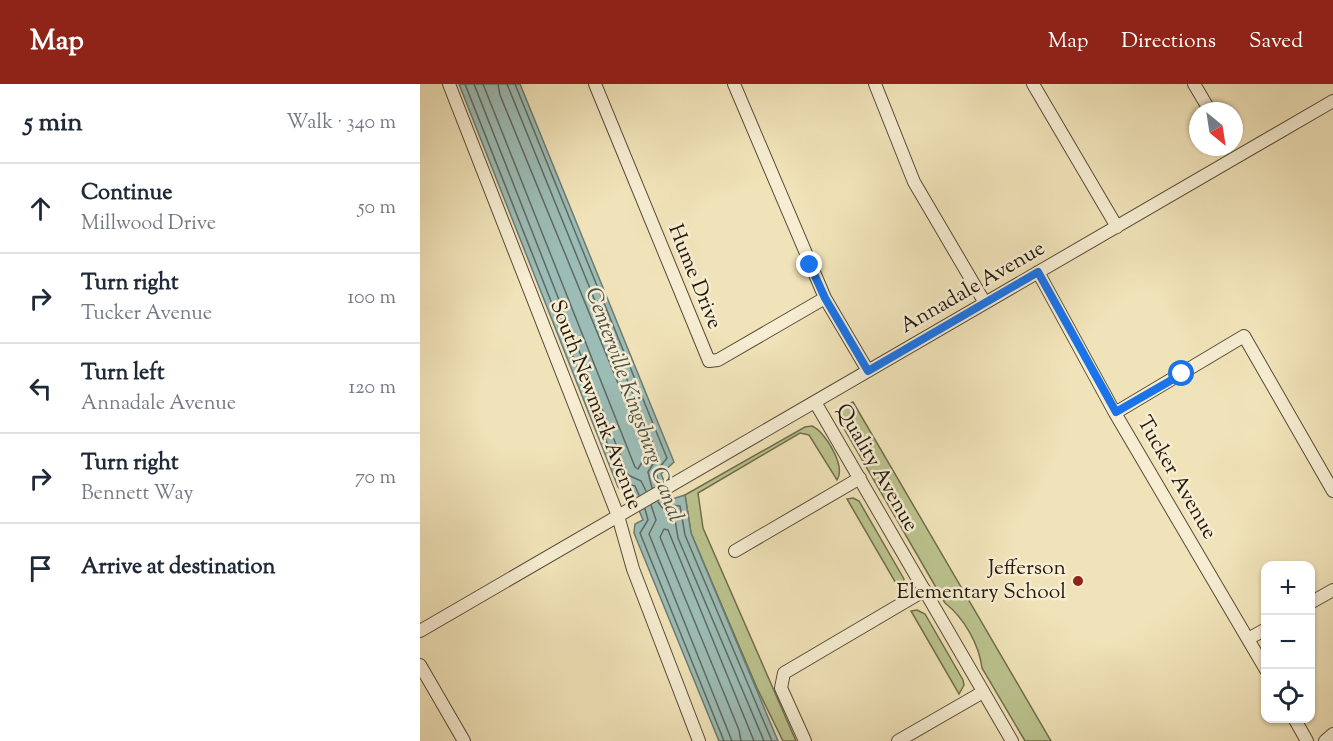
<!DOCTYPE html>
<meta charset="utf-8">
<style>
:root{--surface:#fff;--page:#f2f2f3;--text:#1f2937;--muted:#747a83;--line:#e0e1e3;--accent:#8f2418}
body{margin:0;font-family:"Sorts Mill Goudy",serif;background:var(--page);color:var(--text)}
.controls{position:absolute;right:18px;bottom:18px;display:grid;overflow:hidden;border-radius:12px;box-shadow:0 2px 4px #0004}
.controls button{width:54px;height:54px;display:grid;place-items:center;padding:0;border:0;border-bottom:2px solid var(--line);background:var(--surface);color:var(--text);font:30px sans-serif}
.compass{position:absolute;left:769px;top:18px;width:54px;height:54px;border-radius:50%;background:var(--surface);box-shadow:0 2px 4px #0004;rotate:150deg}
.stop{position:absolute;width:18px;height:18px;margin:-14px;border:4px solid #1a73e8;border-radius:50%;background:#fff}
.stop.end{background:#1a73e8;border-color:#fff;box-shadow:0 2px 6px #0008}
.list{margin:0;padding:0;list-style:none}
h2{display:flex;justify-content:space-between;align-items:center;height:78px;margin:0;padding:0 24px;font-size:26px}
h2 small{font-size:20px;font-weight:400;color:var(--muted)}
.list li{display:grid;grid-template-columns:39px 1fr auto;gap:18px;align-items:center;box-sizing:border-box;height:90px;padding:0 24px;border-top:2px solid var(--line)}
.list b{display:block;font-size:22px;white-space:nowrap}
.list p{margin:0;font-size:20px;white-space:nowrap;color:var(--muted)}
.list em{font-size:20px;font-style:normal;color:var(--muted)}
.icon{flex:none;width:33px;height:33px;fill:none;stroke:currentColor;stroke-width:2;stroke-linecap:round;stroke-linejoin:round}
.map{position:relative;flex:none;width:913px;height:657px;overflow:hidden}
header{display:flex;align-items:center;gap:36px;box-sizing:border-box;height:84px;padding:0 30px;background:var(--accent);color:#fff}
header strong{font-size:28px}
nav{display:flex;gap:33px;margin-inline-start:auto;font-size:21px}
main{display:flex}
aside{flex:1;background:var(--surface)}
.map>svg:first-child{display:block}
.green{fill:#bbc38e;stroke:#706e4e;stroke-width:1.5}
.water{fill:#9cbdb7;stroke:#6c7b73;stroke-width:1.5}
.lines{fill:none;stroke-linecap:round;stroke-linejoin:round}
.shore{stroke:#606a62;stroke-width:1.5}
.minor-casing{stroke:#574b38;stroke-width:14}
.minor{stroke:#f6edd2;stroke-width:12}
.route{stroke:#1a73e8;stroke-width:8}
.poi-dot{fill:#8f2418;stroke:#f6edd2;stroke-width:2}
.labels{text-anchor:middle;dominant-baseline:central;stroke-width:5;stroke-linejoin:round;paint-order:stroke}
.street-label{font-size:21px;fill:#24180d;stroke:#f6edd2}
.poi-label{font-size:21px;fill:#24180d;stroke:#f6edd2;text-anchor:end}
.water-label{font-size:22px;font-style:italic;fill:#4e5248;stroke:#f6edd2}
</style>
<header>
<strong>Map</strong>
<nav><a>Map</a><a>Directions</a><a>Saved</a></nav>
</header>
<main>
<aside>
<h2>5 min<small>Walk · 340 m</small></h2>
<ul class="list">
<li><svg class="icon" aria-label="ahead" viewBox="0 0 24 24"><path d="M12 20V5M6 11l6-6 6 6"/></svg><div><b>Continue</b><p>Millwood Drive</p></div><em>50 m</em></li>
<li><svg class="icon" aria-label="right" viewBox="0 0 24 24"><path d="M7 20v-9h11M14 6l5 5-5 5"/></svg><div><b>Turn right</b><p>Tucker Avenue</p></div><em>100 m</em></li>
<li><svg class="icon" aria-label="left" viewBox="0 0 24 24"><path d="M17 20v-9H6M10 6l-5 5 5 5"/></svg><div><b>Turn left</b><p>Annadale Avenue</p></div><em>120 m</em></li>
<li><svg class="icon" aria-label="right" viewBox="0 0 24 24"><path d="M7 20v-9h11M14 6l5 5-5 5"/></svg><div><b>Turn right</b><p>Bennett Way</p></div><em>70 m</em></li>
<li><svg class="icon" aria-label="arrive" viewBox="0 0 24 24"><path d="M6 21V4h12l-3 4 3 4H6"/></svg><div><b>Arrive at destination</b></div></li>
</ul>
</aside>
<div class="map">
<svg width="913" height="657" viewBox="0 0 913 657">
<rect width="100%" height="100%" fill="#f1e3b9"/>
<filter id="stains"><feTurbulence type="fractalNoise" baseFrequency=".00333" numOctaves="4"/><feColorMatrix values="0 0 0 0 .2 0 0 0 0 .09 0 0 0 0 .02 0 0 0 .5 -.17"/></filter>
<radialGradient id="worn" r=".72"><stop offset=".6" stop-color="#630" stop-opacity="0"/><stop offset="1" stop-color="#630" stop-opacity=".3"/></radialGradient>
<path class="green" d="M433,318l198,339h-26l-43,-73c-3,-24 -18,-50 -37,-65l-106,-183 3,-13z
M392,342c14,6 34,41 25,54l-28,-45 -9,-2 -102,60 5,35 93,213h-13l-26,-53 -66,-155 -6,-38 120,-68z
M433,414l6,3 45,78 -3,13 -54,-93z
M497,526l8,4 38,66 1,5 -5,9 -48,-83z"/>
<path class="water" d="M39,0h61l154,378 -13,12 11,25 13,-4 6,38 87,208h-59l-85,-208 1,-9 8,-4 -12,-29 -8,1 -5,-5z"/>
<g class="lines">
<path class="shore" d="M45,0l158,399 12,3 4,9
M54,0l154,391 13,6 5,10
M63,0l152,383 3,2 9,-15 -147,-359 -2,-11
M87,0l151,372 -10,16 4,16
M95,0l152,374 -11,14 3,12
M244,414l5,7 11,1 5,29 87,206
M238,418l6,8 10,4 4,24 86,203
M231,421l5,15 -7,14 83,207
M225,425l3,11 -8,13 84,208
M321,657l-2,-11 -79,-193 4,-8 4,1 86,211"/>
<g class="minor-casing">
<path id="minor" d="M29,0l169,432 15,53 66,172
M175,0l114,277 9,-1 107,-62
M314,0l91,214 43,73
M455,0l39,98 71,121
M613,0l84,143
M774,0l16,27
M618,188l77,141 151,257
M395,318l197,339
M695,329l129,-77 89,155
M315,467l125,-73
M890,519l23,-13
M0,547l913,-530
M828,555l18,-10
M0,581l44,76
M874,634l13,23
M385,657l-24,-53 3,-15 141,-83
M478,657l85,-49
M905,657l8,-7"/>
</g>
<use href="#minor" class="minor"/>
</g>
<g class="lines">
<path class="route" d="M390,181l15,33 43,73 170,-99 78,140 66,-38"/>
</g>
<circle class="poi-dot" cx="658" cy="497" r="6"/>
<g class="labels">
<g class="street-label">
<text transform="translate(274 193) rotate(68)">Hume Drive</text>
<text transform="translate(553 204) rotate(-30)">Annadale Avenue</text>
<text transform="translate(175 321) rotate(69)">South Newmark Avenue</text>
<text transform="translate(456 384) rotate(60)">Quality Avenue</text>
<text transform="translate(756 394) rotate(60)">Tucker Avenue</text>
</g>
<g class="poi-label">
<text x="646" y="485">Jefferson<tspan x="646" dy="24">Elementary School</tspan></text>
</g>
<g class="water-label">
<text transform="translate(213 321) rotate(70)">Centerville Kingsburg Canal</text>
</g>
</g>
<rect width="100%" height="100%" filter="url(#stains)"/>
<rect width="100%" height="100%" fill="url(#worn)"/>
</svg>
<div class="controls">
<button>+</button>
<button>−</button>
<button><svg class="icon" aria-label="locate" viewBox="0 0 24 24"><circle cx="12" cy="12" r="6"/><path d="M12 2v4M12 18v4M2 12h4M18 12h4"/></svg></button>
</div>
<svg class="compass" viewBox="-18 -18 36 36"><path d="M0-13l5 13h-10z" fill="#e53935"/><path d="M0 13l5-13h-10z" fill="#747a83"/></svg>
<div class="stop" style="left:762px;top:290px"></div>
<div class="stop end" style="left:390px;top:181px"></div>
</div>
</main>
